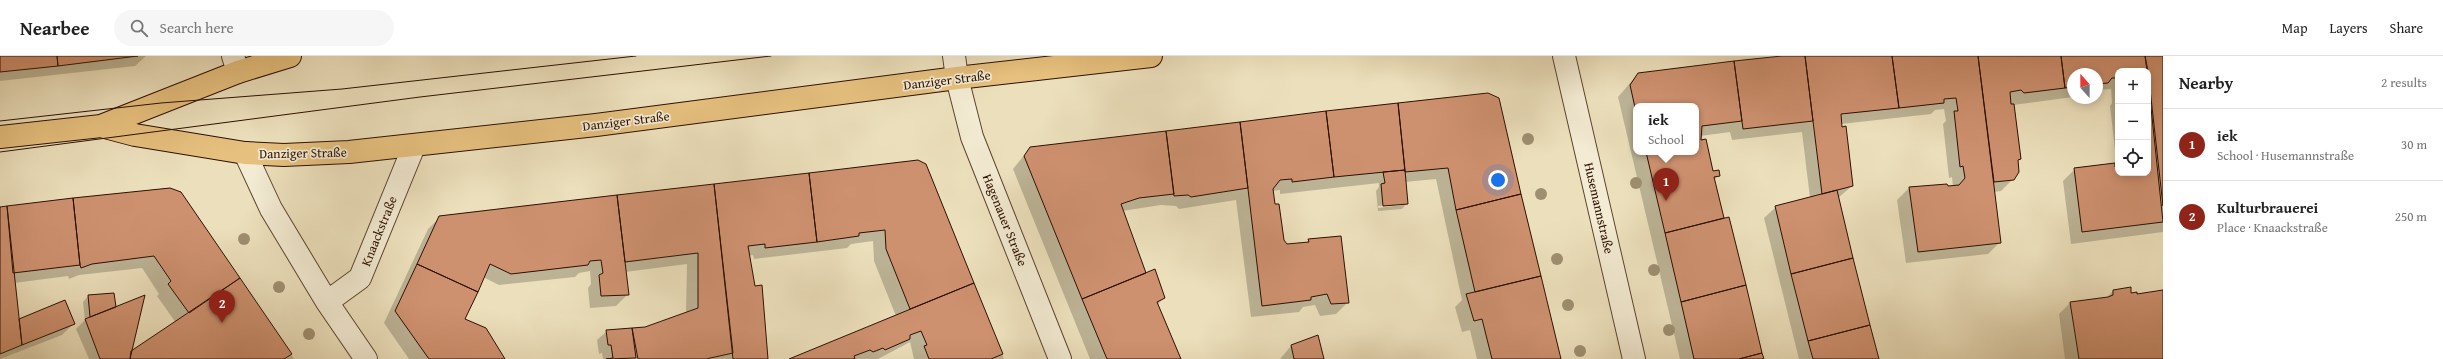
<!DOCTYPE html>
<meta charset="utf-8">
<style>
:root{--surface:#fff;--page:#f6f6f6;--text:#222;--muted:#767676;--line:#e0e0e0;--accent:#8f2418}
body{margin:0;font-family:"Gentium Book Plus",serif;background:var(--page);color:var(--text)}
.controls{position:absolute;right:12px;top:12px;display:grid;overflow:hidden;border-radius:8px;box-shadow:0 2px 10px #0003}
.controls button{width:36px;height:36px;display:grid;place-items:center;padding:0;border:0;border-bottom:1px solid var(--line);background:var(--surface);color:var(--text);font:20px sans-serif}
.compass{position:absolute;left:2067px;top:12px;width:36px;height:36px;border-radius:50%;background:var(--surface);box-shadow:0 2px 10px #0003;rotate:339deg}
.you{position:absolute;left:1498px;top:124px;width:14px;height:14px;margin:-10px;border:3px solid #fff;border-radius:50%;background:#1a73e8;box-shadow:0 0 0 6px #1a73e833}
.badge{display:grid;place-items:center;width:26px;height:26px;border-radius:50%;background:var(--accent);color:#fff;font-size:13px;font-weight:700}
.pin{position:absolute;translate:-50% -33px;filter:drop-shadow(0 1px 2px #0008)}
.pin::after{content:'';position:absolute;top:21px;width:14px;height:12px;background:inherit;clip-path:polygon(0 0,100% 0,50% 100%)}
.popup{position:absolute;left:1633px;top:47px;width:66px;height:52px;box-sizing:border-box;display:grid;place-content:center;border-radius:8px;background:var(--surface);filter:drop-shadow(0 1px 3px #0005);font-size:13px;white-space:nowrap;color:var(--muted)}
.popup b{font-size:15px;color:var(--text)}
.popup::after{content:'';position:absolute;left:50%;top:100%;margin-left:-8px;border:8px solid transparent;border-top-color:var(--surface)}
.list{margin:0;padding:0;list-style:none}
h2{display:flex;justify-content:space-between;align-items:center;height:52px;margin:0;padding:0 16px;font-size:17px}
h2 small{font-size:13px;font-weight:400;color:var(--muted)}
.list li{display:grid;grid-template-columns:26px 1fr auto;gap:12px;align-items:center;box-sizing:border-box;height:72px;padding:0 16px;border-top:1px solid var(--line)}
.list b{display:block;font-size:15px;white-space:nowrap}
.list p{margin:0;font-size:13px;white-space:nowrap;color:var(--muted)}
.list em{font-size:13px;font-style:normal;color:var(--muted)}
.icon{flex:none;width:22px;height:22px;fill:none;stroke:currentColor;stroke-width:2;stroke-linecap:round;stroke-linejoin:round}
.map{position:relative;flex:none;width:2163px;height:303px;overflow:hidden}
header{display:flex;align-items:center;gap:24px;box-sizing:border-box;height:56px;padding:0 20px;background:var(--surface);border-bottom:1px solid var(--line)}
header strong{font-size:19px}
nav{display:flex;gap:22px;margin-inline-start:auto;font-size:14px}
.search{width:280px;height:36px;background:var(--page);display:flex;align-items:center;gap:10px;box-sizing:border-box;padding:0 14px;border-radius:22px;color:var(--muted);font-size:15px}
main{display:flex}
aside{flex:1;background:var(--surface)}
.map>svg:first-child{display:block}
.shadow{fill:#0003;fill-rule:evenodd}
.building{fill:#ce9170;stroke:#2c0f00}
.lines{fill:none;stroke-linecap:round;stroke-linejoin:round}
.minor-casing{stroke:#5c432f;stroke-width:24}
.primary-casing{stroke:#2c0f00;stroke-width:24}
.minor{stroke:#f3ebd3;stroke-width:22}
.primary{stroke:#e6c07e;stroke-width:22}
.tram{stroke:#2c0f00;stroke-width:1}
.tree{fill:#9e8f70}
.labels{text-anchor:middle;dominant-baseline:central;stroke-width:3.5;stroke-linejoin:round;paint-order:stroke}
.street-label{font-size:13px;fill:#2c0f00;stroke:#f3ebd3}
</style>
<header>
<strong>Nearbee</strong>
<div class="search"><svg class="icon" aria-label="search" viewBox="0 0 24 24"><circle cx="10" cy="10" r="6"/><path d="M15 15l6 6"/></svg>Search here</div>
<nav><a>Map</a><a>Layers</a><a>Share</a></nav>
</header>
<main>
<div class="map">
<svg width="2163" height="303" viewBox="0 0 2163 303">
<rect width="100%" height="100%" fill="#ece0bc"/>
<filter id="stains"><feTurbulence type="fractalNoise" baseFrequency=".005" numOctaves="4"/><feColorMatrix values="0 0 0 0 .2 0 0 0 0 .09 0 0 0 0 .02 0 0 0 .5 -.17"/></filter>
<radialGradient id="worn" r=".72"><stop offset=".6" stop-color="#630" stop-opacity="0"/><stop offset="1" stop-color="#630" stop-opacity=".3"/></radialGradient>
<path class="shadow" d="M0,0h146l-11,10 -135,15z
M1789,0h374v176l-92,12 -8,-63 12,-12 43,-1v5h30v-102h-30v87h-2l-6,-52 2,-3 -1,-14 -12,1 -2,2v-18h-24v23l-60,8 7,54 -3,2 -4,18 -12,12 -7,1 6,50 -12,12 -82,9 -9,-63 12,-12 44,-1 -1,-10 -3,1 -6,-54 3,-3 -2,-12 -9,1 -4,4 -90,10 11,62 -14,12 40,161h-79l-35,-141 12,-11 34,-9 -8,-66 -70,8 -2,-8 -30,4v6l12,30 7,3 -5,5 9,39 40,140h-83l-62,-262 20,-23zM1636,50h60v46h-60z
M1488,38l72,265h-83l-7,-29 -8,2 -7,-25 7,-7 -26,-121 -31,3 2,21 -5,6 -24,2 -2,-20 3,-4v-4l-99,11v-4l-8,1 11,50 4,4 18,-1 4,-4 39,62 -12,12 -16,2 -5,-11 -12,2 -4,5 -48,5 -15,-117 -57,9 -3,-3 -15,-1 -39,6 24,63 18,24 -7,7 23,54h-90l-77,-190 17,-21zM1403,147v2l-25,3v-2z
M925,109l79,194h-90l-4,-17 -32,17h-87l105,-43 -22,-55 -1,-20 -22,3 -4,4 -93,11 -1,-4 -5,1 6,31 7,-1 6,73h-164l-1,-6 -3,1 -2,-14 10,-9 38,-3 41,-15 1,-49 -62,8 3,22 -12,12 -26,2 -2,-20 3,-4 -1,-13 -11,2 -4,4 -76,8 -16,-8 -19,42 40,40h-95l-25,-36 44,-94 12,-12z
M181,137l113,166h-205l-13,-30 9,-9 -2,-18 5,-6 25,-2 2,14 15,45 46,-30 -19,-27 2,-2 -17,-26 -63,7 -10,4 -1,-3 -54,7 4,37 56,3 -12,12 -62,24v-152z
M2113,235l23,4 27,-4v68h-98l-6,-45 11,-11 36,-5z
M1291,290l32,13h-43z"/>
<path class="building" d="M0,0h57l1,10 -58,6z
M57,0h81l-80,10z
M1782,0h23l8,65 -70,8 -9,-68z
M1805,0h87l7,52 -58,6 1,13 4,-1 7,60 -31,8z
M1892,0h86l23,187 -83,9 -9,-65 38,-3 1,2 11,-1 6,-7 -2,-12 -3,1 -6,-56h4l-2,-13 -12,1v4l-45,5z
M1978,0h83l4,32 -41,5 -3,-3 -11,2 1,12h3l7,55 -3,1 1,12 -5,8 -20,2z
M2061,0h84l2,15h-29v7h-6l-4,5 -11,1v-10h-24v13l-8,1z
M2145,0h18v150l-15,-135z
M1734,5l8,60 -40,5 -1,14 5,-1 7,32 6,-1 1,6 -6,1 10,41 -59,15 -19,-81h50v-46h-60v6l-6,-27 8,-12z
M2148,23l15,143 -81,10 -8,-64 41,-5v4h3v6h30z
M1488,37l11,5 22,96 -65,16 -8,-42 -43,4 -7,-69z
M1398,47l7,67 -71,7 -8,-66z
M1326,55l8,66 -42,5v-3l-12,1 -7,9 2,15h4l5,36 3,4 22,-2 -1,-3 33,-3 8,67 -18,1 -4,-10 -16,3v3l-49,6 -22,-184z
M1240,66l8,66 -57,9 -3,-2 -14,1 -8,-65z
M1166,75l8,63 -35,4 -18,6 25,69 -64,26 -58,-143 6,-9z
M918,104l8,4 48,119 -64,26 -24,-60 -1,-19 -26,3v3l-42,6 -8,-69z
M1405,114l3,34 -25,2 -2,-22 4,-1 -2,-11z
M809,117l8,69 -52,6v-4l-17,2 7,40 7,-1 6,74h-35l-19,-175z
M714,128l19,169 -27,6h-68l-6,-31 13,-1 53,-19v-55l-73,9 -8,-67z
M170,132l11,4 59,86 -51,35 -21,-29 3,-3 -17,-25 -62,8 -11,4 -1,-3 -7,-67z
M1837,134l16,68 -62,16 -16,-68z
M1521,138l20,82 -66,16 -19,-82z
M617,139l12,100 -28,1 -2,-21 4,-2 -2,-13 -11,1 -2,4 -77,9 -21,-10 -12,28 -61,-28 22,-48z
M73,142l7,67 -67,8 -6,-67z
M7,150l15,139 -22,9v-147z
M1729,161l17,68 -65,17 -16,-69z
M1853,202l17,67 -62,16 -17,-67z
M417,208l61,28 -13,27 21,9 19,31h-76l-34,-48z
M1155,213l10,29 -8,4 24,57h-74l-25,-60z
M1541,220l20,83h-69l-10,-40 -8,2 -8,-27z
M240,222l52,76 -8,5h-154l1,-8z
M974,227l29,71 -12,5h-62l-5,-13 3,-1 -6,-14 -11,4v4l-25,11 -2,-2 -10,4 -3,-2 -16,6 1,3h-66z
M1746,229l16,68 -23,6h-45l-13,-57z
M2131,231v6l6,-1v2l26,-4v69h-84l-9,-57 38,-5 5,-2v-5z
M114,237l2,14 -26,10 -2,-22z
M145,239l-15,64h-30l-15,-40z
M65,244l10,24 -53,21 -3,-26z
M1870,269l9,34h-66l-5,-18z
M632,272l4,30 -30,1 7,-1 -2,-13h-3l-2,-15z
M1318,279l6,24h-30l-3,-14z
M1762,297l2,6h-25z"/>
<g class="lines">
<g class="minor-casing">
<path id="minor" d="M233,0l5,16
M954,0l3,22 15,59 88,222
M1564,0l70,303
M245,97l26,56 56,93 39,57
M327,246l33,-24 54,-132"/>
</g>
<g class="primary-casing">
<path id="primary" d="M101,70l34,9 110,18 39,2 65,-3 247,-27 361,-47 194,-22
M0,81l101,-11 137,-54 52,-16"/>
</g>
<use href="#minor" class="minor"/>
<use href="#primary" class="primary"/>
<path class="tram" d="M0,65l161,-18 181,-14 294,-33
M0,96l420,-55 351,-41"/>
</g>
<g class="tree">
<circle cx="1528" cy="83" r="6"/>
<circle cx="1636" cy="127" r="6"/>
<circle cx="1541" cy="138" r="6"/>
<circle cx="244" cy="183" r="6"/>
<circle cx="1557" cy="203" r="6"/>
<circle cx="1654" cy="214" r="6"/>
<circle cx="279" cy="231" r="6"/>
<circle cx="1568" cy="249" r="6"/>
<circle cx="1669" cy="274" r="6"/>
<circle cx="309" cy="278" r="6"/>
<circle cx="1580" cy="295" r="6"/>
</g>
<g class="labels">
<g class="street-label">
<text transform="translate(947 24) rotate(-7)">Danziger Straße</text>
<text transform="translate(626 65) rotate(-7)">Danziger Straße</text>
<text transform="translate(303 97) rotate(-1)">Danziger Straße</text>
<text transform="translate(1599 152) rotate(77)">Husemannstraße</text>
<text transform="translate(1005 164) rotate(68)">Hagenauer Straße</text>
<text transform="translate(379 175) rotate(-68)">Knaackstraße</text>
</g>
</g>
<rect width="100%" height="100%" filter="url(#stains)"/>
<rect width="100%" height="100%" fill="url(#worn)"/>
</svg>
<div class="controls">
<button>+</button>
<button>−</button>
<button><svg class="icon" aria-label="locate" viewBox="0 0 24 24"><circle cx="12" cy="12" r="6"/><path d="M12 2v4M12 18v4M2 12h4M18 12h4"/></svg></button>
</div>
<svg class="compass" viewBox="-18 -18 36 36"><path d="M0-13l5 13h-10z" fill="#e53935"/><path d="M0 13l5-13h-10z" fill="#767676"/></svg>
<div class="you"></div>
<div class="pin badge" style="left:1666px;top:145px">1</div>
<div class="popup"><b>iek</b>School</div>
<div class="pin badge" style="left:222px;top:267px">2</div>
</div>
<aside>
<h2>Nearby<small>2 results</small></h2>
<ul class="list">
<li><span class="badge">1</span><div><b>iek</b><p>School · Husemannstraße</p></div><em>30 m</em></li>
<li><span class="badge">2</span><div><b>Kulturbrauerei</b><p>Place · Knaackstraße</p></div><em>250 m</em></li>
</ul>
</aside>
</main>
